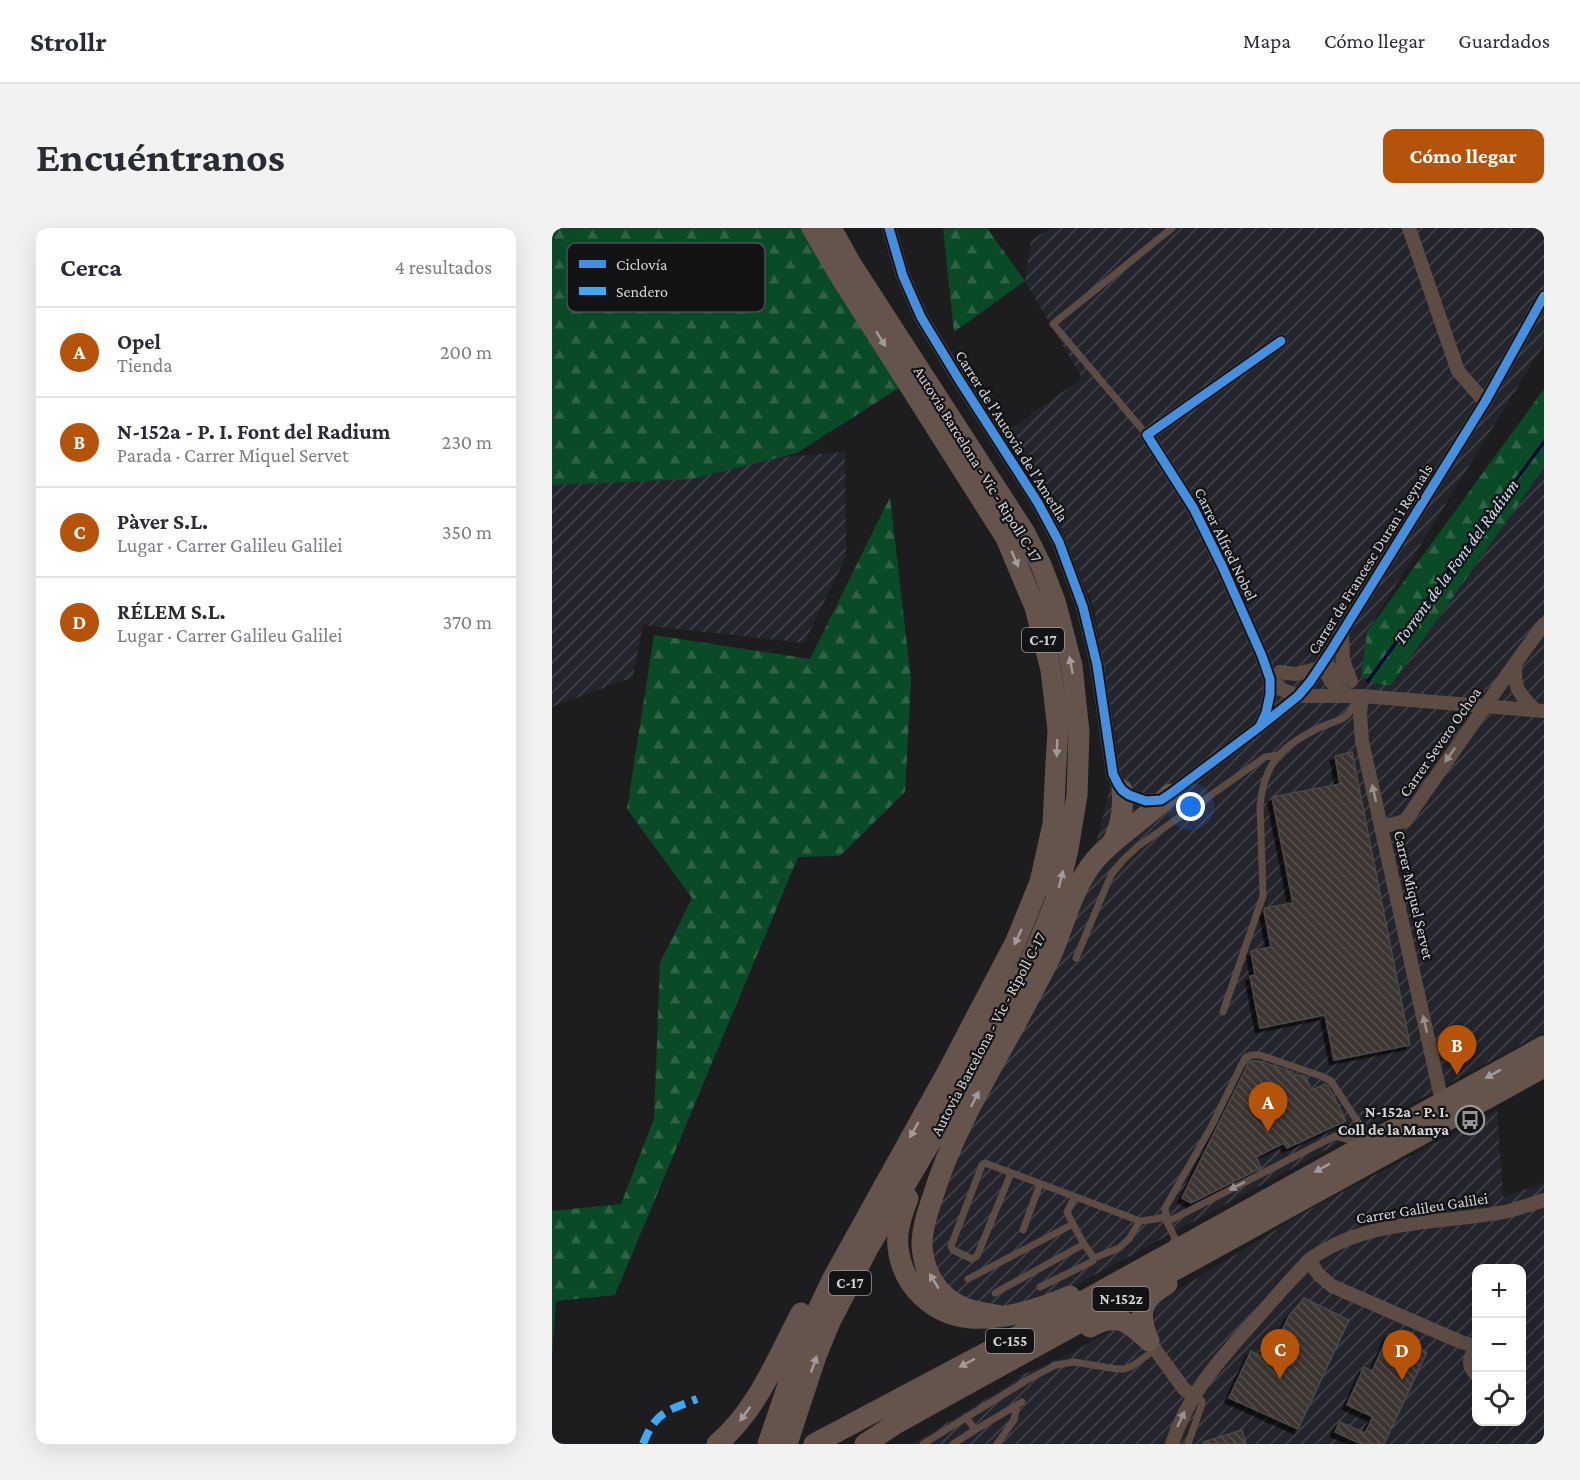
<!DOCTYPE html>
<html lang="es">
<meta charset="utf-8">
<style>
:root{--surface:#fff;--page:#f2f2f3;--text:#2b2b33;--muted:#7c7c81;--line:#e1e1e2;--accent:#b45309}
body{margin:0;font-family:"Crimson Pro",serif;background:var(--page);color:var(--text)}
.controls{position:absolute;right:18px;bottom:18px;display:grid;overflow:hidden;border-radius:12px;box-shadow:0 6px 24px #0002}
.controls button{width:54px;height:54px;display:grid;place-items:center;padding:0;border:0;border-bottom:2px solid var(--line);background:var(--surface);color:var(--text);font:30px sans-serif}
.you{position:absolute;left:639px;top:579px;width:21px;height:21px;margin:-15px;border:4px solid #fff;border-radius:50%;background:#1a73e8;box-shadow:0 0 0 9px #1a73e833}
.badge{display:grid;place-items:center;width:39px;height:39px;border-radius:50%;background:var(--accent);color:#fff;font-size:20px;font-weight:700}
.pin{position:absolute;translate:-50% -50px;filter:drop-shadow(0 2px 3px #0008)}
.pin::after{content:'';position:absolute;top:32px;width:21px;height:18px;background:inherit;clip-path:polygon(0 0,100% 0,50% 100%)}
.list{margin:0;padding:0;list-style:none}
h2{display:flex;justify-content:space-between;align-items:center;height:78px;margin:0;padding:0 24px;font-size:26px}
h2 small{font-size:20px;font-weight:400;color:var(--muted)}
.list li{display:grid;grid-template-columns:39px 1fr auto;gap:18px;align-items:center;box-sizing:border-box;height:90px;padding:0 24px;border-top:2px solid var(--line)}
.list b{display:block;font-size:22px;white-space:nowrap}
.list p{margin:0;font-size:20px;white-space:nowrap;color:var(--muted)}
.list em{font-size:20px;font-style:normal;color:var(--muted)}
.icon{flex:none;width:33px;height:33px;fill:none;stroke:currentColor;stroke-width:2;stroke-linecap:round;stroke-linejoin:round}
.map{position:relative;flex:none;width:992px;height:1216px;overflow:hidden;border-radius:12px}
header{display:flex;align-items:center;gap:36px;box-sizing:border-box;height:84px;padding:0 30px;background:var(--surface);border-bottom:2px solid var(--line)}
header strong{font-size:28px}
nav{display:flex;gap:33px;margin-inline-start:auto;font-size:21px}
.intro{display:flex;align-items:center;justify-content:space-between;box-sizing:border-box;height:144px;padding:0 36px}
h1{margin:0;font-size:42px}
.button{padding:15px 27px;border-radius:12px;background:var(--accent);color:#fff;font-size:21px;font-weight:700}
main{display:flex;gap:36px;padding:0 36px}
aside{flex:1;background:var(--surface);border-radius:12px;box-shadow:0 6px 24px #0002}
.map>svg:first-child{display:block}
.industrial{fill:url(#industrial-furrows);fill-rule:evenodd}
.forest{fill:url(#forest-firs)}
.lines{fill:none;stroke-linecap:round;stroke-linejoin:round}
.stream{stroke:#03033c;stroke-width:3}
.building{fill:url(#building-back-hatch);stroke:#4a4a4a;stroke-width:1.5;filter:url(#shadow)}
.service{stroke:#5c4c44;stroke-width:7}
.minor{stroke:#5c4c44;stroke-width:14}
.trunk{stroke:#65544c;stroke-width:21}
.quiet{stroke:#3fa9f5;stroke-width:8;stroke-dasharray:15 8;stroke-linecap:butt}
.cycleway-casing{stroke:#131316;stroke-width:13}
.cycleway{stroke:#468fdf;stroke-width:9}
.oneway{fill:#a39b99}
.oneway2{fill:#98908e}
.labels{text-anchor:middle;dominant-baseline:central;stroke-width:4.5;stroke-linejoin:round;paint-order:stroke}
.shield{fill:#131316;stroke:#9b9b9e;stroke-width:1.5}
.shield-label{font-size:15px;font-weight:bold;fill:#d5d5d8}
.street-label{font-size:16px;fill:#d5d5d8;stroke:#131316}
.poi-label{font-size:16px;font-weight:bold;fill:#d5d5d8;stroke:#131316;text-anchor:end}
.water-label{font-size:18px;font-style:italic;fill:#d1def2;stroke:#131316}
.key{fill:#131316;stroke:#4d4d50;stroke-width:1.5}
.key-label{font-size:16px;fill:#d5d5d8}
</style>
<header>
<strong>Strollr</strong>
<nav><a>Mapa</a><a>Cómo llegar</a><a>Guardados</a></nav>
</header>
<div class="intro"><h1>Encuéntranos</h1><a class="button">Cómo llegar</a></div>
<main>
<aside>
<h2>Cerca<small>4 resultados</small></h2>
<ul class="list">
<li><span class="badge">A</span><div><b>Opel</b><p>Tienda</p></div><em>200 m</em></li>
<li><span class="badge">B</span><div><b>N-152a - P. I. Font del Radium</b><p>Parada · Carrer Miquel Servet</p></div><em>230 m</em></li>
<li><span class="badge">C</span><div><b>Pàver S.L.</b><p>Lugar · Carrer Galileu Galilei</p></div><em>350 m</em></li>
<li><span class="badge">D</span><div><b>RÉLEM S.L.</b><p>Lugar · Carrer Galileu Galilei</p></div><em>370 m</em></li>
</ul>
</aside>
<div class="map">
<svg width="992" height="1216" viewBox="0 0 992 1216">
<defs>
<pattern id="industrial-furrows" width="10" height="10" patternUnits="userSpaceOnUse" patternTransform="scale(1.5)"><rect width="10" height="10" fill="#24242c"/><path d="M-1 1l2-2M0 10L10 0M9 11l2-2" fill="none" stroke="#43434a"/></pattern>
<pattern id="forest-firs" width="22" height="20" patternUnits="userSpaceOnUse" patternTransform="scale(1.5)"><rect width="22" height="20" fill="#0b4a26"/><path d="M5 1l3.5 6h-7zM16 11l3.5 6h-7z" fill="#2e6345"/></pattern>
<pattern id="building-back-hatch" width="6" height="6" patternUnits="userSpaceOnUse" patternTransform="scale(1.5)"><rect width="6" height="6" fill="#3c3532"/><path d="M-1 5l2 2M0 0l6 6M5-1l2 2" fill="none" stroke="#57514f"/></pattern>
<filter id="shadow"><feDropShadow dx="-4.5" dy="4.5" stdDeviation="0" flood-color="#0009"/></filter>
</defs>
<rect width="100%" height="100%" fill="#1d1d1f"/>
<path class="industrial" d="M500,0h492v116l-177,288 -6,43 30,10 153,-217v564l-477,258 -46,15 -38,2 -43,-23 -12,-37 17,-68 141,-297 33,-129 -25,-144 -38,-96 -51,-80 77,-55 -57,-97 6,-41z
M293,224l1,105 -42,86 -161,-18 -10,52 -81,30v-231z
M945,882l6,87 41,-14v261h-632l90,-55 19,-14 47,-20 89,-52 144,-89zM924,1040h45v154h-45z"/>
<path class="forest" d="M0,0h253l94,160 -102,65 -105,26 -140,6z
M391,0h44l38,53 -71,51z
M992,161v79l-153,217c-12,0 -21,-2 -30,-10l6,-43z
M338,269l21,183 -6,112 -65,64 -42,1 -183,438 -59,6 -4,55v-145l69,-7 33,-85 6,-156 32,-65 -65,-89 27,-174 156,24z"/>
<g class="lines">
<path class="stream" d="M816,453l62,-85 114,-154"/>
</g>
<path class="building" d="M800,524l58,293 -76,15 -9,-45 -65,13 -10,-52 5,-1 -4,-24 20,-4 -7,-36 1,-3 28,-5 -21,-106 68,-13 -5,-28z
M700,833h7l34,11 2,4 5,-1 5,1 7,14 13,-6 2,1 7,11 12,25 -59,27 -3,-5 -28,14 5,11 -70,35 -9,-5 67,-136z
M752,1070l45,22 -51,109 -69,-31 22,-47 17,9 21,-44z
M837,1106l38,18 -43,92h-23l-26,-12 5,-10 25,11 8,-16 -26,-12 17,-38 8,4z
M690,1202l4,14h-43v-2z"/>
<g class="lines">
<path class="service" d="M595,207l-94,-111 119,-96
M524,730l35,-83 12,-15 14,-13 128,-90 13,-2
M671,784l40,-116 -3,-90c4,-45 24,-62 63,-80 8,-3 15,-5 22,-9l4,-4 9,-13
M459,945l-34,83 -5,3 -19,-9 -2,-4 31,-81 3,-2 155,58 16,-2 11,-3
M615,994l-2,-14 45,-79 35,-71 6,-3h9l61,21 10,5 38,58
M471,1002l17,-46
M620,1017l3,-7 -8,-16 168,-86 26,7
M542,1030l25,-10 10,-9 11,-18
M416,1051l105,-55 -6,-12 8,-15
M488,1059l53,-26 1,-3 -10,-14
M443,1065l89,-49 -11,-20
M414,1189l9,13 47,-28
M371,1216l104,-64 29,-15 18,-3 43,7h8l7,-3 23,-16
M401,1216l22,-14
M445,1216l17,-24 3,-15
M636,1216l14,-40v-3l-8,-5"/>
<path class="minor" d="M337,0l14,48 18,41 37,61 80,125 21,39 24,65 14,58 16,109 5,10 4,6 7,5 17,6 15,-1 9,-6 88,-66 40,-32 12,-14 20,-30 155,-250 59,-106
M857,0l49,143 27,31
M790,406l1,26 7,19
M773,433c0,17 10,28 24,35
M964,434c-3,24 1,30 18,47
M728,444l16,2 24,-6h10l9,4 12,9
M718,451l11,10 17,7h64l182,15
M810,468l-2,18 2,27 80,361
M709,496l5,-11 4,-19v-15l-8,-23 -39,-88 -29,-59 -47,-74 134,-94
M829,599l24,-6 111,-159 28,-38
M757,1032l10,15 13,11 129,56 15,4
M597,1113l35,48 10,7
M924,1121c-8,8 -8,18 0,25
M620,1216c15,-47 43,-79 75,-115 21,-23 41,-47 62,-69 59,-43 131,-35 200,-49 11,-3 23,-7 35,-11"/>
<path class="trunk" d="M561,614c8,-17 11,-33 9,-52
M356,970c-6,16 -12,32 -10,49 4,39 35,68 73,71 33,2 69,-9 99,-22
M449,1088c-21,-4 -43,-6 -58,-22 -13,-13 -20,-31 -21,-49 0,-17 6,-34 11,-49 21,-69 60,-129 93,-192 9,-18 19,-35 27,-53 12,-30 21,-66 42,-91 22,-25 52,-42 75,-66
M538,1099c27,-15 38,-6 58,13
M597,1113c-12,-28 -9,-41 18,-57
M165,1216c40,-34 60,-85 84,-131
M216,1216l35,-103 30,-63 116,-209 67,-128 24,-59 13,-58 3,-61 2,-33 -7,-60 -16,-63 -29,-69 -166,-262 -28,-48
M235,1216l29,-88 13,-32 38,-74 88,-150 81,-151 20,-49 12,-51 9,-54 2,-63 -7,-66 -17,-65 -14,-36 -16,-32 -174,-269 -20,-36
M262,1216l266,-141 464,-257
M313,1216l32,-21 74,-41 573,-315"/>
<path class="quiet" d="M91,1216c13,-33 24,-33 54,-45"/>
<g class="cycleway-casing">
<path id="cycleway" d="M337,0l14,48 18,41 37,61 80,125 21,39 24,65 14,58 16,109 5,10 4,6 7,5 17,6 15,-1 9,-6 88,-66 40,-32 12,-14 20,-30 155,-250 59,-106
M708,498l6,-13 4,-19v-15l-8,-23 -39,-88 -29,-59 -47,-74 134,-94"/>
</g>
<use href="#cycleway" class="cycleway"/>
</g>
<defs><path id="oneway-solid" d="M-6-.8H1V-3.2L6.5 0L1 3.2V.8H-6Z" transform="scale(1.5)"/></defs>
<g class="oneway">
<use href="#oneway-solid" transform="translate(329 111) rotate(58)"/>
<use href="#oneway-solid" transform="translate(463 331) rotate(67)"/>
<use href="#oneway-solid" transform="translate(519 437) rotate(-101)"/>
<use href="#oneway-solid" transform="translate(505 520) rotate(92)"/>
<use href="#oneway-solid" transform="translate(509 651) rotate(-76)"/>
<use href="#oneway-solid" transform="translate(466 709) rotate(115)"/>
<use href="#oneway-solid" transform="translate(941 846) rotate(151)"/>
<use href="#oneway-solid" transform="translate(423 871) rotate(-63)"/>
<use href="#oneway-solid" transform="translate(362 902) rotate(119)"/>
<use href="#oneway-solid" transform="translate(770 940) rotate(151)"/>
<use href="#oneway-solid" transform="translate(382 1053) rotate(-121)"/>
<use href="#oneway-solid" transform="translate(415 1135) rotate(152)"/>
<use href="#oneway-solid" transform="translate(262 1136) rotate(-71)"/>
<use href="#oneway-solid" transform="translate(193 1186) rotate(126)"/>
</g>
<g class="oneway2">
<use href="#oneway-solid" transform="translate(898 527) rotate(125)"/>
<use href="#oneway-solid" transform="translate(822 565) rotate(-103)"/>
<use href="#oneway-solid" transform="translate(873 796) rotate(-103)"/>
<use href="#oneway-solid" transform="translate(685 958) rotate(153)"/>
<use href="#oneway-solid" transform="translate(629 1191) rotate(-65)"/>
</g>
<defs>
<g id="bus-ring" transform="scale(1.5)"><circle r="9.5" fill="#131316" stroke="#959597" stroke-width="1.5"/><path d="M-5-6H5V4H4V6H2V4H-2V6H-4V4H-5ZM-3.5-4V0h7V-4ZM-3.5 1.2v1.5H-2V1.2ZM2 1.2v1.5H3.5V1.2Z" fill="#959597"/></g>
</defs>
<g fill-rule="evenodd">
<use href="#bus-ring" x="918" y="892"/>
</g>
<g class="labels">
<g class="shield">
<rect x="470" y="400" width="42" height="24" rx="4.5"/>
<rect x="277" y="1043" width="42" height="24" rx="4.5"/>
<rect x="540.5" y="1059" width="57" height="24" rx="4.5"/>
<rect x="434" y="1101" width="48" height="24" rx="4.5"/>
</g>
<g class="shield-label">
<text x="491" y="412">C-17</text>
<text x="298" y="1055">C-17</text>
<text x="569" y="1071">N-152z</text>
<text x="458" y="1113">C-155</text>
</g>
<g class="street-label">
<text transform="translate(460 208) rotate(58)">Carrer de l'Autovia de l'Ametlla</text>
<text transform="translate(426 236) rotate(58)">Autovia Barcelona - Vic - Ripoll C-17</text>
<text transform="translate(674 316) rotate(64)">Carrer Alfred Nobel</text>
<text transform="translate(818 331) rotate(-58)">Carrer de Francesc Duran i Reynals</text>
<text transform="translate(888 514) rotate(-55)">Carrer Severo Ochoa</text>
<text transform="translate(862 667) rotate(77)">Carrer Miquel Servet</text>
<text transform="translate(436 806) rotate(-62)">Autovia Barcelona - Vic - Ripoll C-17</text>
<text transform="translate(870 980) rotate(-9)">Carrer Galileu Galilei</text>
</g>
<g class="poi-label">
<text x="897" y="883">N-152a - P. I.<tspan x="897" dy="18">Coll de la Manya</tspan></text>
</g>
<g class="water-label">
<text transform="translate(904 334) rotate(-54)">Torrent de la Font del Ràdium</text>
</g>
</g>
<rect x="15" y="15" width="198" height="69" rx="9" class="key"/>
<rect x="27" y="32" width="27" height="8" fill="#468fdf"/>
<rect x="27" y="59" width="27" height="8" fill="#3fa9f5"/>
<g class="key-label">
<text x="64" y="42">Ciclovía</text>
<text x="64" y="69">Sendero</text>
</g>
</svg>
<div class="controls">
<button>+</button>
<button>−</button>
<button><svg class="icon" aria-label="locate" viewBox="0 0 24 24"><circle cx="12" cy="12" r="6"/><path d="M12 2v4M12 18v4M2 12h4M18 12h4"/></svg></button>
</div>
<div class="you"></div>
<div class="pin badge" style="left:716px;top:904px">A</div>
<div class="pin badge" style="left:905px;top:847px">B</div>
<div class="pin badge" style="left:728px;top:1151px">C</div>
<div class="pin badge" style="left:850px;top:1152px">D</div>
</div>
</main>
